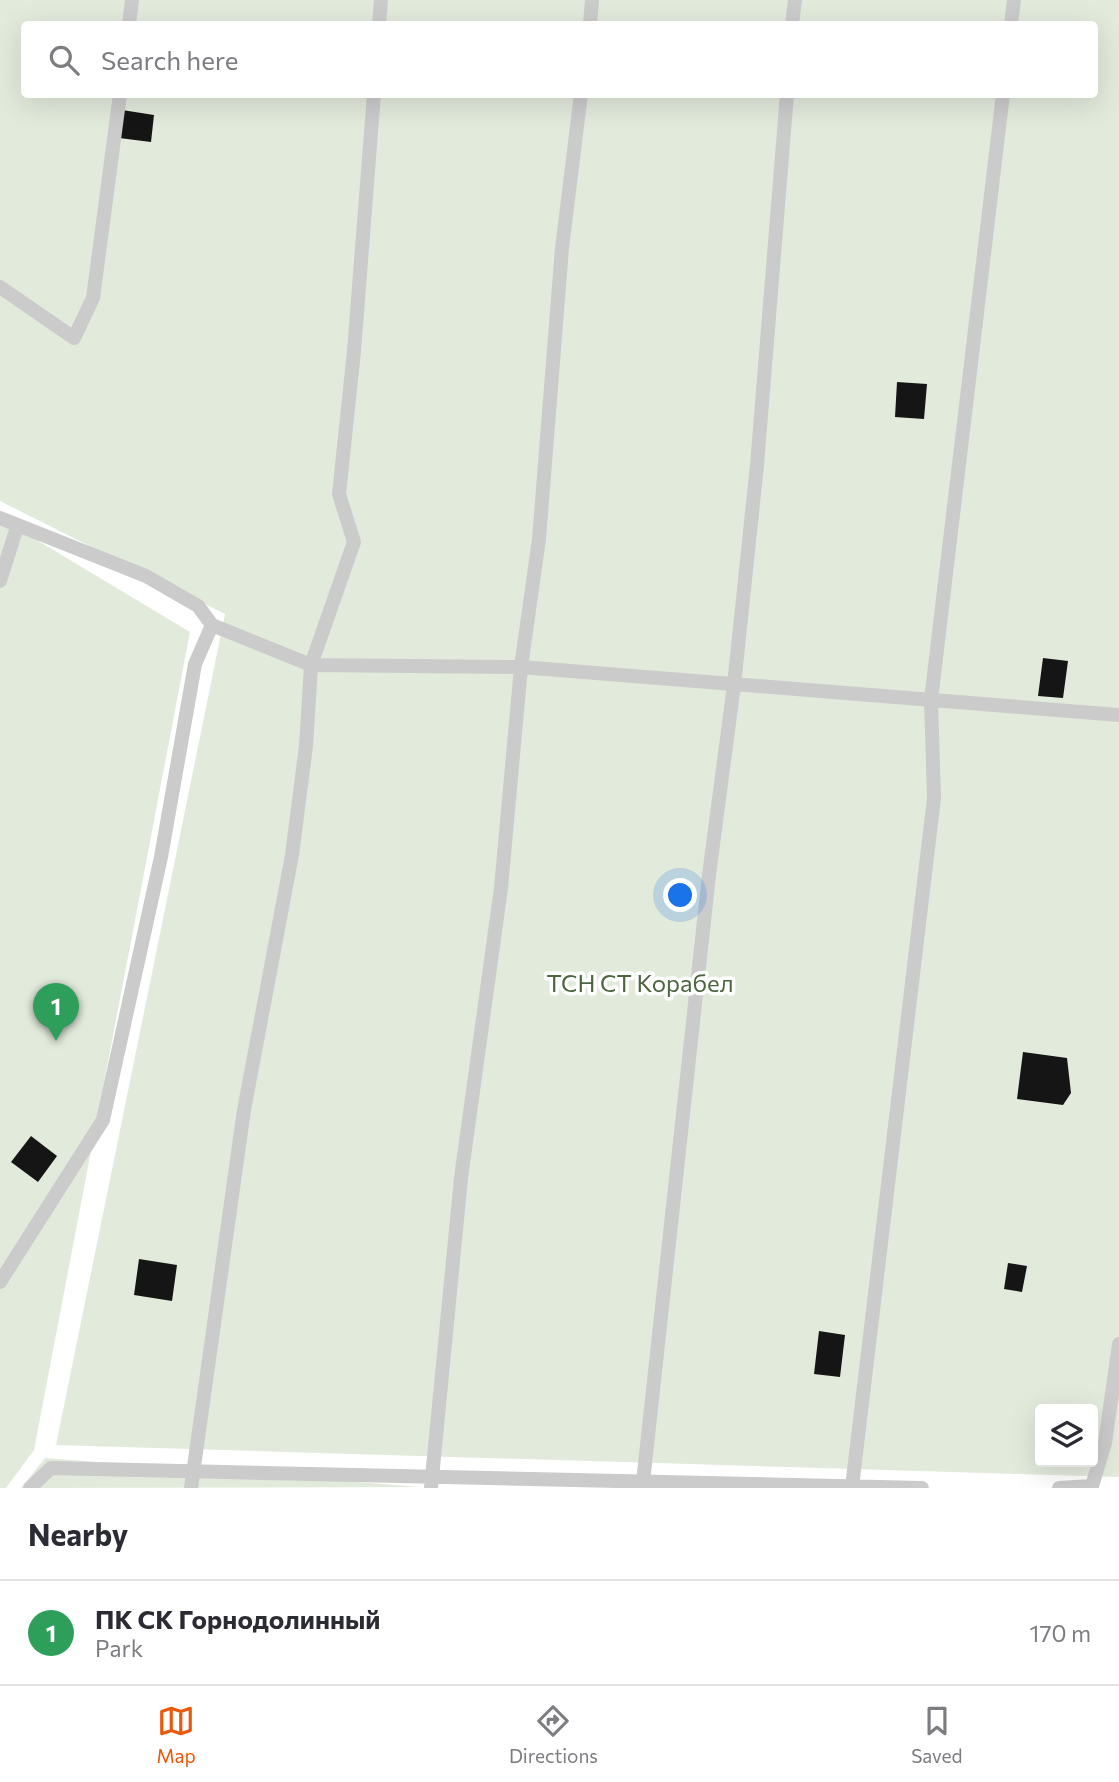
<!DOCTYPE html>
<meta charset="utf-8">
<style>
:root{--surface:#fff;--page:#f2f2f3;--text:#2b2b33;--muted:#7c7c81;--line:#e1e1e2;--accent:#ea580c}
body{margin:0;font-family:Commissioner,sans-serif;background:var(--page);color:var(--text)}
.controls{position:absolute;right:21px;bottom:21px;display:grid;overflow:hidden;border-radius:7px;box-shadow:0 7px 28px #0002}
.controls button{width:63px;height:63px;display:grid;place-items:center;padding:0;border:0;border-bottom:2px solid var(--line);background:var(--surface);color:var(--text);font:35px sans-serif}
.you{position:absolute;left:681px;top:896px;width:24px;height:24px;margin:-18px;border:5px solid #fff;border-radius:50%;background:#1a73e8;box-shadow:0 0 0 10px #1a73e833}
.badge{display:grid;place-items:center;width:46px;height:46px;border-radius:50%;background:var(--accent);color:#fff;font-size:23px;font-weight:700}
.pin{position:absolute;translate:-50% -58px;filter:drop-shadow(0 2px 4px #0008)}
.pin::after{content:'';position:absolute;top:37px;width:24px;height:21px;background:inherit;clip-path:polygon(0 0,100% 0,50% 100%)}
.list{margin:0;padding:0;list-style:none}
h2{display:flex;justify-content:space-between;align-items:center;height:91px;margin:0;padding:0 28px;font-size:30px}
h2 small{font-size:23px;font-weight:400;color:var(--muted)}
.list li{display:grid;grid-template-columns:46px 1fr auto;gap:21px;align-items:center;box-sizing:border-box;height:105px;padding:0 28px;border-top:2px solid var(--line)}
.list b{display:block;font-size:26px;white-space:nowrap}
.list p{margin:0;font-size:23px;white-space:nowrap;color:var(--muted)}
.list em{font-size:23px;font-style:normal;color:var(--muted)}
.icon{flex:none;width:38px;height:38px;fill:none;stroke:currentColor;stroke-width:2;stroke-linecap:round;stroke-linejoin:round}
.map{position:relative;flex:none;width:1119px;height:1488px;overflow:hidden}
.search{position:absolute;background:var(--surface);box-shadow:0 7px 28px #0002;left:21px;right:21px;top:21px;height:77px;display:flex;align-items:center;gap:18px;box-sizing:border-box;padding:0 24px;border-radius:7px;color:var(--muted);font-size:26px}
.sheet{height:196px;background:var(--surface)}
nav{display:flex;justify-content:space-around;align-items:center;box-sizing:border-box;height:98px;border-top:2px solid var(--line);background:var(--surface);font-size:19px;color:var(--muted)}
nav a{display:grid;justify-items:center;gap:4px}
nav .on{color:var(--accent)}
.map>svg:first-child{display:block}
.green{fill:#e2eadc;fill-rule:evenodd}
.building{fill:#151515}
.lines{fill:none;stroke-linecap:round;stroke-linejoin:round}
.lane{stroke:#cbcbcb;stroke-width:14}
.labels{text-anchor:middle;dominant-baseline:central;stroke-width:7;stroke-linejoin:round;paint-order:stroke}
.park-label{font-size:24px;fill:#4d653f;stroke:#fff}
</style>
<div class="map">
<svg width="1119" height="1488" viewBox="0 0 1119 1488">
<rect width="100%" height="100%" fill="#fff"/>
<path class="green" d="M0,0h1119v1477l-1063,-32 169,-831 -225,-113zM24,24h1070v70h-1070zM1040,1409h53v53h-53z
M0,518l190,114 -156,818 -28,38h-6z
M45,1458l376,29 -400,1z"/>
<path class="building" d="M122,110l32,5 -3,27 -32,-4z
M897,382l30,2 -3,35 -29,-2z
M1043,658l25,3 -5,37 -25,-2z
M1023,1052l44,6 4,35 -8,12 -46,-6z
M31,1136l26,20 -19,26 -27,-20z
M139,1259l38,6 -5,36 -38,-6z
M1008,1263l19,3 -5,26 -18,-3z
M819,1331l26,4 -5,42 -26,-3z"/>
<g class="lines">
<path class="lane" d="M129,24l3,-24
M379,24l2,-24
M590,24l2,-24
M792,24l3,-24
M1011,24l3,-24
M0,287l74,51 19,-40 27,-204
M0,518l146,58 52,30 14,19 99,40 210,2 598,48
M0,581l17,-54
M0,1282l103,-162 58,-263 34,-193 17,-39
M643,1482l66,-607 25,-190 23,-220 30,-371
M852,1487l82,-689 -3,-98 72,-606
M30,1488l21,-20 871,20
M191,1488l53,-378 48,-255 14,-109 5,-81 43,-123 -15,-48 15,-143 20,-257
M431,1488l30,-310 40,-290 20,-221 18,-128 23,-291 19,-154
M1059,1488l33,-2 13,-43 14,-99"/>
</g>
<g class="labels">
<g class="park-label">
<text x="640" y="982">ТСН СТ Корабел</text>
</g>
</g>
</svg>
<div class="controls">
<button><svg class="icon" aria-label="layers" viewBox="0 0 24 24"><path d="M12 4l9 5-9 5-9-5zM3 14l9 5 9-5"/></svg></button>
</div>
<div class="you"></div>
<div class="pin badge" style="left:56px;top:1041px;background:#2e9e5b">1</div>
<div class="search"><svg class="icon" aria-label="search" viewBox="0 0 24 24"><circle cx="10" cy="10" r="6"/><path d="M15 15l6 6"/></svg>Search here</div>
</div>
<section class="sheet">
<h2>Nearby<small></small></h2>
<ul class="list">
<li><span class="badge" style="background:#2e9e5b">1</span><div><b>ПК СК Горнодолинный</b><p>Park</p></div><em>170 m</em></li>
</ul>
</section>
<nav>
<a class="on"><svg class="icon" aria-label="map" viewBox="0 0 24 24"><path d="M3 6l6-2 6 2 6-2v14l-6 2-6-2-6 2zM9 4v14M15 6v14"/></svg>Map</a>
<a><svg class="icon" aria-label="directions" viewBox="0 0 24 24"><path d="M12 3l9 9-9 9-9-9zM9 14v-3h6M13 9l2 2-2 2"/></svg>Directions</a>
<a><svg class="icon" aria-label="saved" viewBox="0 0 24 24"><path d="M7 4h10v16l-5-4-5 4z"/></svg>Saved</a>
</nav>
